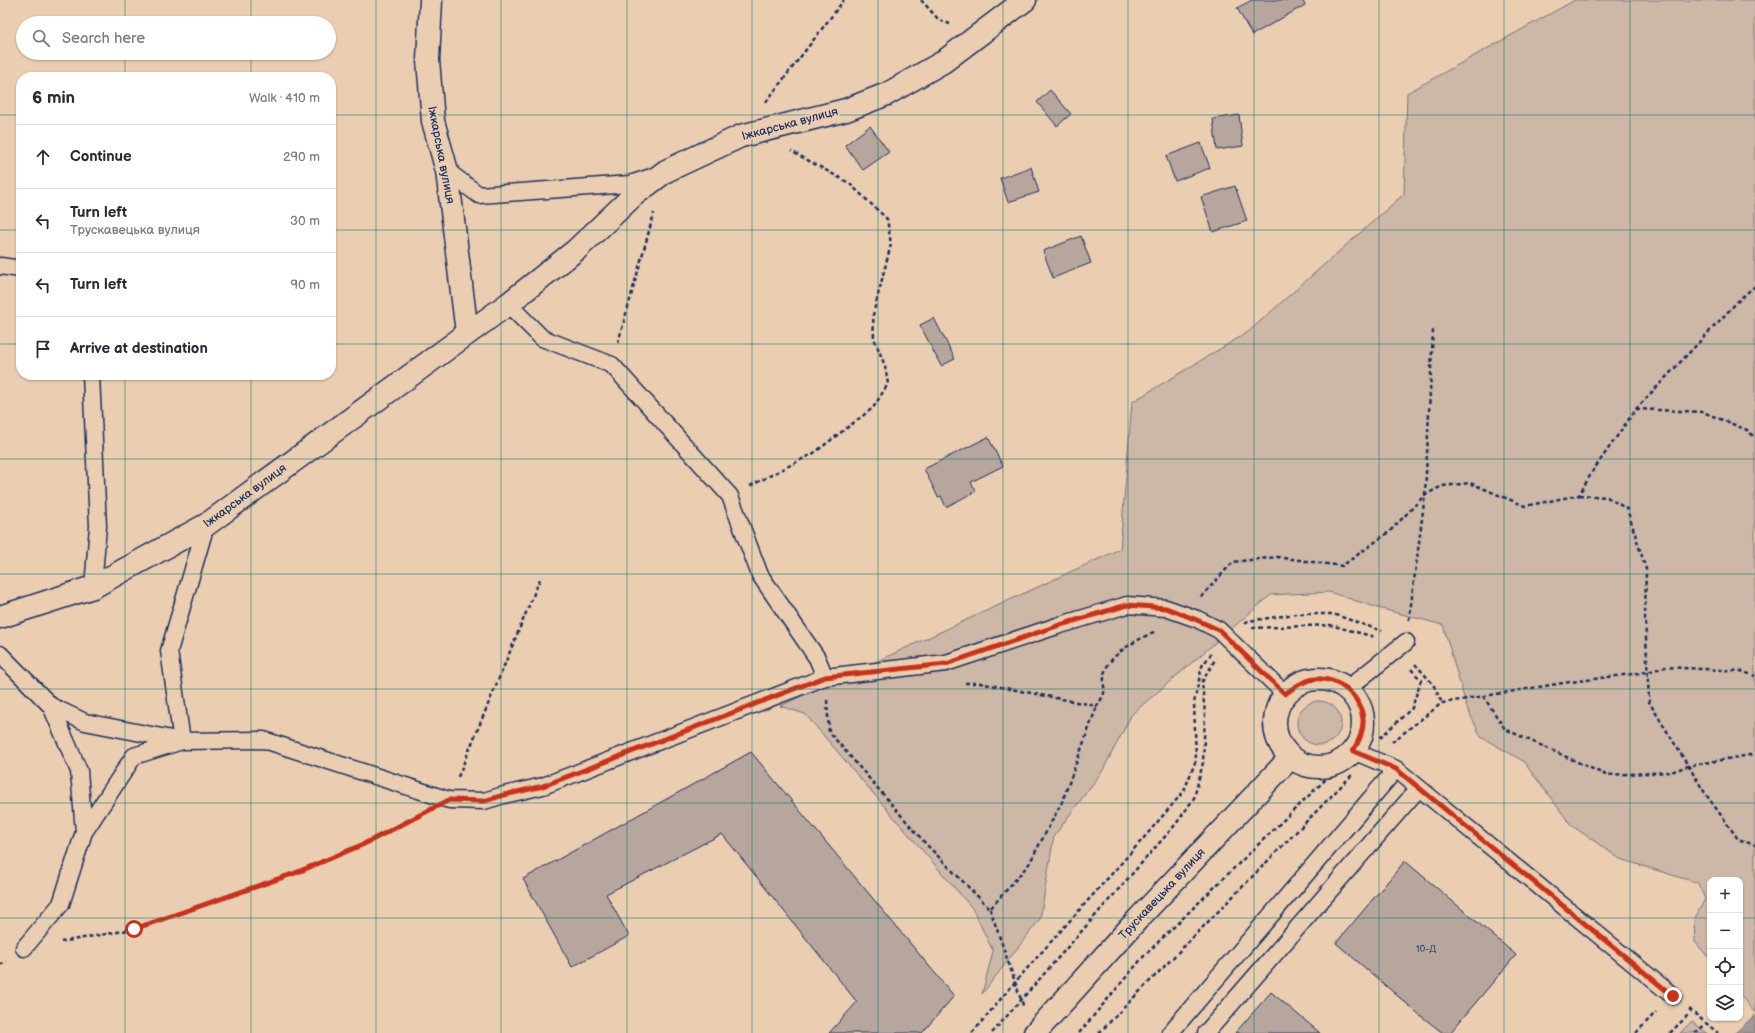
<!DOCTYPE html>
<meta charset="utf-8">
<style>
:root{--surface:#fff;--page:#f2f2f3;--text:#2b2b33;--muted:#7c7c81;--line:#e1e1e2}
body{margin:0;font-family:"Balsamiq Sans",sans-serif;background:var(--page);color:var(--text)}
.controls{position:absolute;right:12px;bottom:12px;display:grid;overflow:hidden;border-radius:8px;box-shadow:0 1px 3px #0004}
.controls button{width:36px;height:36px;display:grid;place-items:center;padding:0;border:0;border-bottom:1px solid var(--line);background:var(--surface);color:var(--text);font:20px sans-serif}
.stop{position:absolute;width:12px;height:12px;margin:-9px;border:3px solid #c8321e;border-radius:50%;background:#fff}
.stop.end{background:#c8321e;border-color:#fff;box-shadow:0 1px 4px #0008}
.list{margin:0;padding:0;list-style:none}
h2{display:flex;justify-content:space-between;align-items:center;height:52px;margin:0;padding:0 16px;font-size:17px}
h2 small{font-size:13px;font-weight:400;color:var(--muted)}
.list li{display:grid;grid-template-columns:26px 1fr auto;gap:12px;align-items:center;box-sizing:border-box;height:64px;padding:0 16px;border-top:1px solid var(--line)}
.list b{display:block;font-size:15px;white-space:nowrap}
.list p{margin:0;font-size:13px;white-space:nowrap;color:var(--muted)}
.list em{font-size:13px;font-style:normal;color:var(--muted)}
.icon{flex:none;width:22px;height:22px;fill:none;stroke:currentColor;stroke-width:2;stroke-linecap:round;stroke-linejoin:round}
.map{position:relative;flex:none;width:1755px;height:1033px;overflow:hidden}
.search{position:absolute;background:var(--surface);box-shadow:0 1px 3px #0004;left:16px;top:16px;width:320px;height:44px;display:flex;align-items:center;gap:10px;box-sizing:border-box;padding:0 14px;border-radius:22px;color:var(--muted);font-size:15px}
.panel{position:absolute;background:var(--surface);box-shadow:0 1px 3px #0004;left:16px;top:72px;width:320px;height:308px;border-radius:16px}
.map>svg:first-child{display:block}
.green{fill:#cdb7a6;stroke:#747382}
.water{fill:#a49795;stroke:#6d6d7f}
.building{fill:#b7a69d;stroke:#1b2f5e}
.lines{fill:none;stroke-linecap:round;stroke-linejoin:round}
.lane-casing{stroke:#1b2f5e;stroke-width:19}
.street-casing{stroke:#1b2f5e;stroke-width:25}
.path{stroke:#1b2f5e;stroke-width:2.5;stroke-dasharray:4 3;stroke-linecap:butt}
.lane{stroke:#ebceb2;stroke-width:16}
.street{stroke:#ebceb2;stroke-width:22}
.route{stroke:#c8321e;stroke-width:5}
.grid{fill:none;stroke:#0f766e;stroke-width:1;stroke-opacity:0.55}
.labels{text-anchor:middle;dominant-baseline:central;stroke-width:3.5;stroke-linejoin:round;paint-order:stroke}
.number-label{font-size:10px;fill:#424d6e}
.street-label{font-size:12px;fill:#1b2f5e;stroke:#ebceb2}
</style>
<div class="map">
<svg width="1755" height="1033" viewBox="0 0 1755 1033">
<rect width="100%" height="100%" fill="#ebceb2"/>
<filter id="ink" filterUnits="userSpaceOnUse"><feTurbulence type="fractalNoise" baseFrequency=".025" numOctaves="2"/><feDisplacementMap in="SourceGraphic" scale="8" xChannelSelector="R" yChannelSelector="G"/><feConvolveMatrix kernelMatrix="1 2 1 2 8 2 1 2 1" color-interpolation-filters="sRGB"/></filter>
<g filter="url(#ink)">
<path class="green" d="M1575,0h180v1013l-15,-18v-115h-30v79l-15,-17 -1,-22 11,-21 -7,-16 -78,-24 -49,-34 -48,-64 -42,-24 -14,-29 -24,-83 -65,-17 -49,-16 -58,3 -139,119 -29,56 -49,66 -14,83 -58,75 11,-43 -21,-43 -167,-194 -25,-8 340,-157 12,-147 116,-70 156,-138 3,-101z
M1297 723a22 22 0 1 1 44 0a22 22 0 1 1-44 0Z
M1692,1021l15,12h-27z"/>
<path class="water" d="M1755,1015v18h-20z"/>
<path class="building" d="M1252,0h50l3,5 -53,30 -15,-27z
M1050,90l21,24 -14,12 -20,-24z
M1239,115l4,31 -26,4 -4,-31z
M870,126l19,26 -26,18 -18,-25z
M1201,143l9,25 -35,13 -9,-25z
M1031,167l8,25 -31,10 -8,-24z
M1235,186l12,35 -34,11 -12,-35z
M1081,236l10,27 -38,15 -10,-27z
M934,318l21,41 -14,7 -21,-41z
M988,437l15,29 -32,16 5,9 -30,16 -5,-11 -3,1 -14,-28z
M751,752l203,244 -32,37h-93l28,-31 -135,-168 -116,60 23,42 -57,31 -49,-88z
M1405,861l111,94 -66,78h-7l-22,-17 -85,-73z
M1271,992l49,41h-85z"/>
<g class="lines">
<g class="lane-casing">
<path id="lane" d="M447,171l32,24 151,-11 21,-7
M0,266l21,3
M508,304l34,34 70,27 118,131 30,79 57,83 8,19
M91,375l7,151 -5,61
M0,654l51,52 34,16 97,19 82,-1 185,60 35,1 20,-6 39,-9 282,-109 121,-14 111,-37 70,-21 39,3 31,11 22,11 66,64
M1347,689l59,-47
M1353,751l43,18
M1419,788l254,208
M84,832l50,-76 48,-15 -13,-90 37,-126
M24,948l37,-44 23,-72 -5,-61 -28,-65
M1170,1033l226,-264 23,19 -213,245"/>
</g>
<g class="street-casing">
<path id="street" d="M431,0l-3,60 5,61 14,50 20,162
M0,617l93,-30 113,-62 302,-221 68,-54 58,-55 32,-24 75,-35 105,-26 41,-16 56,-32 82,-62
M1275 723a44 44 0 1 1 88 0a44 44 0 1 1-88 0Z
M1035,1033l102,-113 154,-163"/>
</g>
<path class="path" d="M921,0l18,20 11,4
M766,102l78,-102
M618,343l36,-130
M1636,409l67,3 44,18 8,8
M750,486l64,-33 59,-45 15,-24 -3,-18 -11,-28 -1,-23 18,-71 -4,-25 -38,-36 -58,-32
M1579,495l28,2 20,12 19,60 -1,47 4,86 56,91 33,46 17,6
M1201,597l32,-35 44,-5 65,9 47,-34 36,-37 17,-9 28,-3 55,23 54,-11 13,-23 44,-63 104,-110 15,-13
M1409,620l16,-125 8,-165
M1245,623l3,-2 48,-7h37l49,17
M1252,628l78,-3 45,12
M1415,664l18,20 9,19
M965,683h15l117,23c11,-17 6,-12 7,-29 1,-22 35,-38 52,-46
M1483,696l22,33 101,46 65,-3 17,-6 67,-12
M827,700l2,32 97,112 64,65 39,-45 33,-62 35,-96
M1380,738l32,-30 9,-28 -11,-12
M1392,742l50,-39 121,-20 84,-11 18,-5 76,4 14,5
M458,777l82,-198
M990,909l34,99
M61,942l73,-13 164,-57 66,-28 56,-29
M0,965l6,-4
M1689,1009l29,24
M972,1033l43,-51 127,-142 42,-49 12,-31 -2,-57 8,-37 9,-12
M992,1033l184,-209 18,-26 9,-35 2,-49 -3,-32 14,-24
M1079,1033l65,-77 123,-120 58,-56 15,-10
M1099,1033l253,-258
M1636,1033l20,-21
M1670,1033l18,-18
M1695,1033l11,-9"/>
<use href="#lane" class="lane"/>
<use href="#street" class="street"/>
</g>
</g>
<g class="lines" filter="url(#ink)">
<path class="route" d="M134,929l164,-57 66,-28 85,-44 35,1 20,-6 39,-9 282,-109 121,-13 111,-38 70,-21 39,3 31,12 22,10 66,64c9,-7 19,-14 30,-15 23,-2 46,17 48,40 1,12 -4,22 -10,32l43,18 277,227"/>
</g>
<path class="grid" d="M125,0v23M251,0v23M376,0v1033M501,0v1033M627,0v1033M752,0v1033M878,0v1033M1003,0v1033M1128,0v1033M1254,0v1033M1379,0v1033M1504,0v1033M1630,0v1033M125,53v24M251,53v24M0,115h21M331,115h1424M0,230h21M331,230h1424M0,344h21M331,344h1424M125,375v658M251,375v658M0,459h1755M0,574h1755M0,689h1755M0,803h1755M0,918h1710M1740,918h15"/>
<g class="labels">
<g class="number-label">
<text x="1426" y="949">10-Д</text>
</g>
<g class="street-label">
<text transform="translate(790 124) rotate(-15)">Іжкарська вулиця</text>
<text transform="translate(441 155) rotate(79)">Іжкарська вулиця</text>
<text transform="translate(245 496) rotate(-36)">Іжкарська вулиця</text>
<text transform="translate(1162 894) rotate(-47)">Трускавецька вулиця</text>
</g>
</g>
</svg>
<div class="controls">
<button>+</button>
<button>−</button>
<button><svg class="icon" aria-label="locate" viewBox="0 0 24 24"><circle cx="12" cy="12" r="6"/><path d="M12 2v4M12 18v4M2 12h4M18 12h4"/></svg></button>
<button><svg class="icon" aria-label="layers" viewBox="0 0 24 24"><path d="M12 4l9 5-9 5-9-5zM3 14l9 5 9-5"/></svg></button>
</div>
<div class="stop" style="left:134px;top:929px"></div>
<div class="stop end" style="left:1673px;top:996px"></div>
<div class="search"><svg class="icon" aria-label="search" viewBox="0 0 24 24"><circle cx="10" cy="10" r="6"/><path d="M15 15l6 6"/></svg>Search here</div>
<section class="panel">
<h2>6 min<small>Walk · 410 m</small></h2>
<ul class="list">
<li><svg class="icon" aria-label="ahead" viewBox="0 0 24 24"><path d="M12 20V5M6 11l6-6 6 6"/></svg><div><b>Continue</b></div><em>290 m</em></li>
<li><svg class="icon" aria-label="left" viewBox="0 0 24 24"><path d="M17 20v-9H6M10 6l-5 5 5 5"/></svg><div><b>Turn left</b><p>Трускавецька вулиця</p></div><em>30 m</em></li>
<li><svg class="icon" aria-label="left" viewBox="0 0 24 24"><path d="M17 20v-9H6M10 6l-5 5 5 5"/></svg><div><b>Turn left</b></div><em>90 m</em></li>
<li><svg class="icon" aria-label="arrive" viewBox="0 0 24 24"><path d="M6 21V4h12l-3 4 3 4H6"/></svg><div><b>Arrive at destination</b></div></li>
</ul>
</section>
</div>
